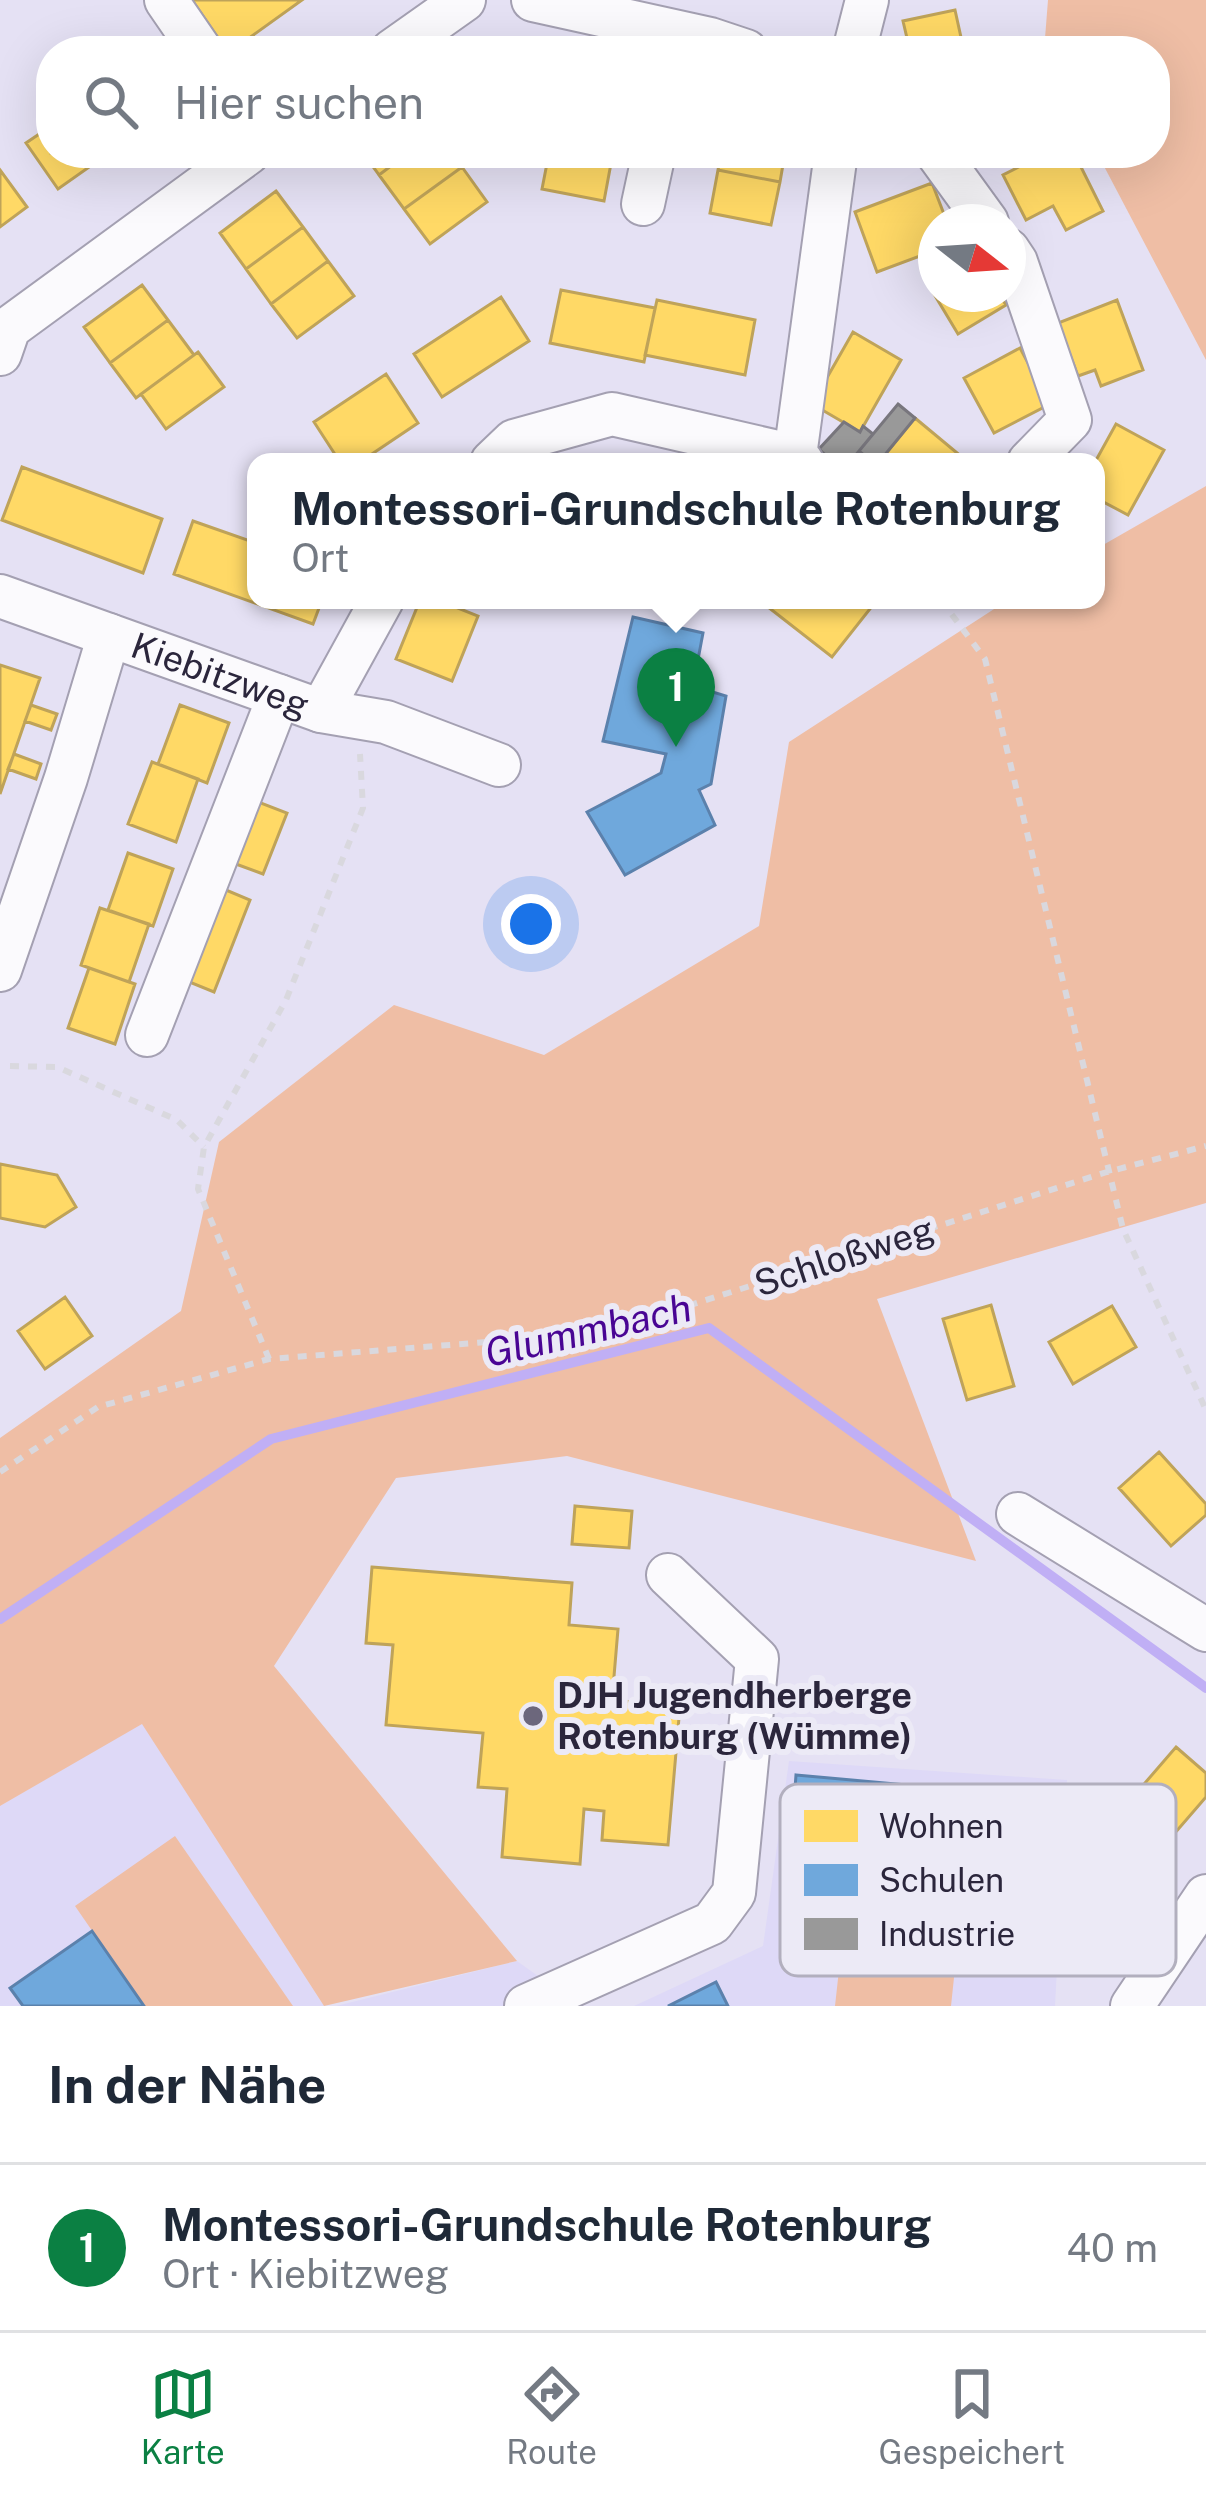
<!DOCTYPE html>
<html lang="de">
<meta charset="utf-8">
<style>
:root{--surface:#fff;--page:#f6f6f7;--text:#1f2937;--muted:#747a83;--line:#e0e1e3;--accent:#0b8043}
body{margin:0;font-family:"Public Sans",sans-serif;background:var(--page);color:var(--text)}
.compass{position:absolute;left:918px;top:204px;width:108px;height:108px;border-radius:50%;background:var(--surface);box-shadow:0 12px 48px #0002;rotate:107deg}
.you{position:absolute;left:531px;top:924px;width:42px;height:42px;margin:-30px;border:9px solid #fff;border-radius:50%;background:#1a73e8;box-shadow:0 0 0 18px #1a73e833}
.badge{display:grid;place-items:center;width:78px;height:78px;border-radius:50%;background:var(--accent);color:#fff;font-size:39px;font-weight:700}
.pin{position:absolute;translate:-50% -99px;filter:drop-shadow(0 3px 6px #0008)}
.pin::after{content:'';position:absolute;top:63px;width:42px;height:36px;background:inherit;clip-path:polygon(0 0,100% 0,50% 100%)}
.popup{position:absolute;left:247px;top:453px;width:858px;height:156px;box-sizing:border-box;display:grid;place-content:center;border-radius:24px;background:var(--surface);filter:drop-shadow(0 3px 9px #0005);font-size:39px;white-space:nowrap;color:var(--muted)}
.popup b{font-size:45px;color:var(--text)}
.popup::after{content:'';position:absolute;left:50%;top:100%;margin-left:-24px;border:24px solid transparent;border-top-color:var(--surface)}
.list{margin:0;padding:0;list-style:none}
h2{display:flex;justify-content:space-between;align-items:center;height:156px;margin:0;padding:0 48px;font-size:51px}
h2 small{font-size:39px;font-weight:400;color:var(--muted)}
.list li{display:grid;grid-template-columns:78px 1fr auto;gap:36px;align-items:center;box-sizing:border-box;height:168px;padding:0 48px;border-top:3px solid var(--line)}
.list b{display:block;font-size:45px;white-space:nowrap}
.list p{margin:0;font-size:39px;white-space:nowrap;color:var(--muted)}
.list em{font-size:39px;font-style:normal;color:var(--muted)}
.icon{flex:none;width:66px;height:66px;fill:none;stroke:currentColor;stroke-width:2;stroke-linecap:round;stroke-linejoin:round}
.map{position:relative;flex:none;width:1206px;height:2006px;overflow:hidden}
.search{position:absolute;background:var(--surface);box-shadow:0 12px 48px #0002;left:36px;right:36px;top:36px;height:132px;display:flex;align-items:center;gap:30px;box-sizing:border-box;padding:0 42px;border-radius:48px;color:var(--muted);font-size:45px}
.sheet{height:324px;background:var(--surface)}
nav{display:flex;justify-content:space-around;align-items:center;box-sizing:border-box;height:168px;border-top:3px solid var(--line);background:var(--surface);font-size:33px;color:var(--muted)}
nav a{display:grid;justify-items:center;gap:6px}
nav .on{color:var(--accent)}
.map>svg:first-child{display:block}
.built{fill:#ded9f7}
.green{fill:#efbea5}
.homes{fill:#ffd966;stroke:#bfa359;stroke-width:3}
.schools{fill:#6fa8dc;stroke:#5b81ac;stroke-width:3}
.industry{fill:#999;stroke:#78767d;stroke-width:3}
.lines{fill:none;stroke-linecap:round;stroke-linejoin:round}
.stream{stroke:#c0aff5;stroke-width:10}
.minor-casing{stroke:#a4a0b2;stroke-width:46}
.path{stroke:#d9d8de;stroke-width:6;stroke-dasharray:9 9;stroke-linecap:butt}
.minor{stroke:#fbfafd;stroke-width:42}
.poi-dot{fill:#6c677c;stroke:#eceaf6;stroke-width:4.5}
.labels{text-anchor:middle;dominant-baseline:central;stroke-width:12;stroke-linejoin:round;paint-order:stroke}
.street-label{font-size:36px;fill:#2b263c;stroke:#eceaf6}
.poi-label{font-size:36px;font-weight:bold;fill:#2b263c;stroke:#eceaf6;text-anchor:start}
.water-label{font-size:39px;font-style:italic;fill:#490594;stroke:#eceaf6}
.key{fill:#eceaf6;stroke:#b2afbe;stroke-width:3}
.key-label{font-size:33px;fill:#2b263c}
</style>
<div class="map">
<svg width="1206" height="2006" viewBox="0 0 1206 2006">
<rect width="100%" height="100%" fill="#e5e1f4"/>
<path class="built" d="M142,1723l182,283h-324v-200z
M789,1761l278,19 -12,226h-421l129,-60z
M517,1961l63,45h-244z"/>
<path class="green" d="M1048,0h158v360l-109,-207h58v-102h-111z
M1206,486v717l-329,96 99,262 -409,-105 -171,22 -122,188 243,295 -193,45 -182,-282 -142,82v-368l181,-127 38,-169 175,-137 150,50 215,-129 30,-184 219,-142h88v-51z
M175,1836l118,170h-149l-69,-100z
M850,1870l114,13 -13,123h-116z"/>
<path class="homes" d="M192,0h110l-71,51h-4z
M955,10l9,41h-54l-7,-30z
M51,126v27h58l-51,36 -32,-46z
M363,153h45l-29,22z
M408,153h43l11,14 -58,42 -25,-34z
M549,153l63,5 -8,43 -62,-12z
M721,153h64l-5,29 -62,-12z
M1046,153h28l29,58 -37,19 -13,-24 -27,14 -23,-45z
M462,167l25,35 -57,42 -26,-35z
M0,170l27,37 -27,20z
M718,170l62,12 -9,43 -61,-12z
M932,183l15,39h-11v28l-59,22 -22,-60z
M276,191l27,36 -57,42 -26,-36z
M303,227l25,34 -57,43 -25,-35z
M328,261l26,35 -57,42 -26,-34z
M142,285l26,35 -58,43 -26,-36z
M936,286v8h63l7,11 -48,29 -27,-45z
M561,290l94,18 -11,54 -94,-19z
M501,297l28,44 -87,56 -28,-43z
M657,300l98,20 -10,55 -100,-20z
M1117,300l26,70 -42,16 -6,-16 -17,6 -20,-53z
M168,320l26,35 -58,43 -26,-35z
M853,332l48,28 -41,72 -48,-28z
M1020,348l30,56 -56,29 -30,-55z
M198,352l26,35 -58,42 -25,-35z
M386,374l32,49 -58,39h-20l-26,-40z
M915,418l53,44h-89z
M1116,424l48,26 -36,65 -32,-17 -1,-36z
M22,467l140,52 -19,54 -141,-53z
M193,521l63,22v57h66l-9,24 -139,-50z
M420,600h18l40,16 -26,65 -56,-22z
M774,600h103l-45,57 -64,-50z
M0,665l40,13 -40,116z
M31,705l26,9 -6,16 -26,-9z
M180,705l49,18 -22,60 -49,-19z
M14,754l27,10 -5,15 -28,-10z
M152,762l46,17 -22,63 -48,-18z
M248,798l39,15 -24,61 -38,-14z
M128,853l45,16 -20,57 -45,-16z
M214,885l36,15 -36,92 -37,-15z
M100,908l49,16 -20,58 -48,-17z
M89,968l46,16 -20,60 -47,-16z
M0,1164l57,11 19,32 -31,20 -45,-9z
M65,1297l27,39 -47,33 -27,-38z
M991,1305l23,81 -47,14 -24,-81z
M1112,1306l24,41 -63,37 -24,-42z
M1159,1452l47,52v11l-35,31 -52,-58z
M575,1506l57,5 -3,37 -57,-4z
M372,1567l200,16 -3,42 49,4 -6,71 68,6 -12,139 -66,-5 2,-29 -20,-2 -4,55 -78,-7 5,-68 -29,-2 5,-54 -97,-8 7,-80 -27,-2z
M1176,1747l30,26v24l-44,51 -42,-36z"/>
<path class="schools" d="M633,617l70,16 -10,53 33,10 -15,88 -12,6 16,35 -90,50 -38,-63 74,-39 5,-19 -63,-13z
M796,1775l134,12 -5,52 -133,-12z
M92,1931l52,75h-121l-13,-18z
M716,1982l12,24h-60z"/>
<path class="industry" d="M898,404l17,14 -36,44h-7l-13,-11z
M844,422l16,10 3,-6 10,8 -23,28h-17l-14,-13z"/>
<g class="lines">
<path class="stream" d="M0,1619l271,-180 438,-111 497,360"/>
<g class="minor-casing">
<g id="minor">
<path d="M166,0l35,51"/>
<path d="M533,0l177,39 36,12"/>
<path d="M392,51l72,-51"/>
<path d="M854,51l13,-51"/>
<path d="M937,153l50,69"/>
<path d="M643,204l11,-51"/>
<path d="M1008,250l8,12 54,158 -41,42"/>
<path d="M0,354l9,-26 239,-175"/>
<path d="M795,456l41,-303"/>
<path d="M492,462l22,-21 98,-27 183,42 7,6"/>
<path id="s1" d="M0,596l321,115 65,11 113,43"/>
<path d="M321,711l61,-111"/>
<path d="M0,970l66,-192 43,-143"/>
<path d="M147,1035l132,-339"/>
<path d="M1018,1514l188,116"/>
<path d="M526,2006l186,-83 22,-30 23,-234 -89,-84"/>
<path d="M1132,2006l74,-110"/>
</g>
</g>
<path class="path" d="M941,600l44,59 138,570 83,181
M10,1066l47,1 120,53 27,27
M269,1359l-71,-170 6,-42 82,-147 77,-192 -3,-54
M0,1472l98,-65 171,-48 334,-26 504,-161 99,-26"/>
<use href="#minor" class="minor"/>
</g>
<circle class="poi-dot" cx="533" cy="1716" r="12"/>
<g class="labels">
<g class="street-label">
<text stroke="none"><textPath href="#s1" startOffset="234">Kiebitzweg</textPath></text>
<text transform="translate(844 1256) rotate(-18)">Schloßweg</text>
</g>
<g class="poi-label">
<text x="557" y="1695">DJH Jugendherberge<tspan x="557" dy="41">Rotenburg (Wümme)</tspan></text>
</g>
<g class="water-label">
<text transform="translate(588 1330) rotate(-13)">Glummbach</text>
</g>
</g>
<rect x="780" y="1784" width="396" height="192" rx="18" class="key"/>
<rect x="804" y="1810" width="54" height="32" fill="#ffd966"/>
<rect x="804" y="1864" width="54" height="32" fill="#6fa8dc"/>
<rect x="804" y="1918" width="54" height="32" fill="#999"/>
<g class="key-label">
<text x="879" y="1838">Wohnen</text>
<text x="879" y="1892">Schulen</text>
<text x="879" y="1946">Industrie</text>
</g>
</svg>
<svg class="compass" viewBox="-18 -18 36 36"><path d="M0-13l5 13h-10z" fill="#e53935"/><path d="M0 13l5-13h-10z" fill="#747a83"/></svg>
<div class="you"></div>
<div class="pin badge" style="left:676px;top:747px">1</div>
<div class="popup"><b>Montessori-Grundschule Rotenburg</b>Ort</div>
<div class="search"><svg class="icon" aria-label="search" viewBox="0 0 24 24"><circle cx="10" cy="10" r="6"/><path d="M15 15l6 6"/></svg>Hier suchen</div>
</div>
<section class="sheet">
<h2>In der Nähe<small></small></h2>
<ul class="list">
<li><span class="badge">1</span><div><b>Montessori-Grundschule Rotenburg</b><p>Ort · Kiebitzweg</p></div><em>40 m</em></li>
</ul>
</section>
<nav>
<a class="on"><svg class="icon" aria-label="map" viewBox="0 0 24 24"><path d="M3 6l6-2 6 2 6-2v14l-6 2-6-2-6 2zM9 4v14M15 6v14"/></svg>Karte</a>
<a><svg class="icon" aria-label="directions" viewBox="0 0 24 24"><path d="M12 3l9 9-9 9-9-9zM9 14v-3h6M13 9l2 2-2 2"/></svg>Route</a>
<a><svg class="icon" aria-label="saved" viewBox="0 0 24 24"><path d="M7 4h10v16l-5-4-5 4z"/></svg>Gespeichert</a>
</nav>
